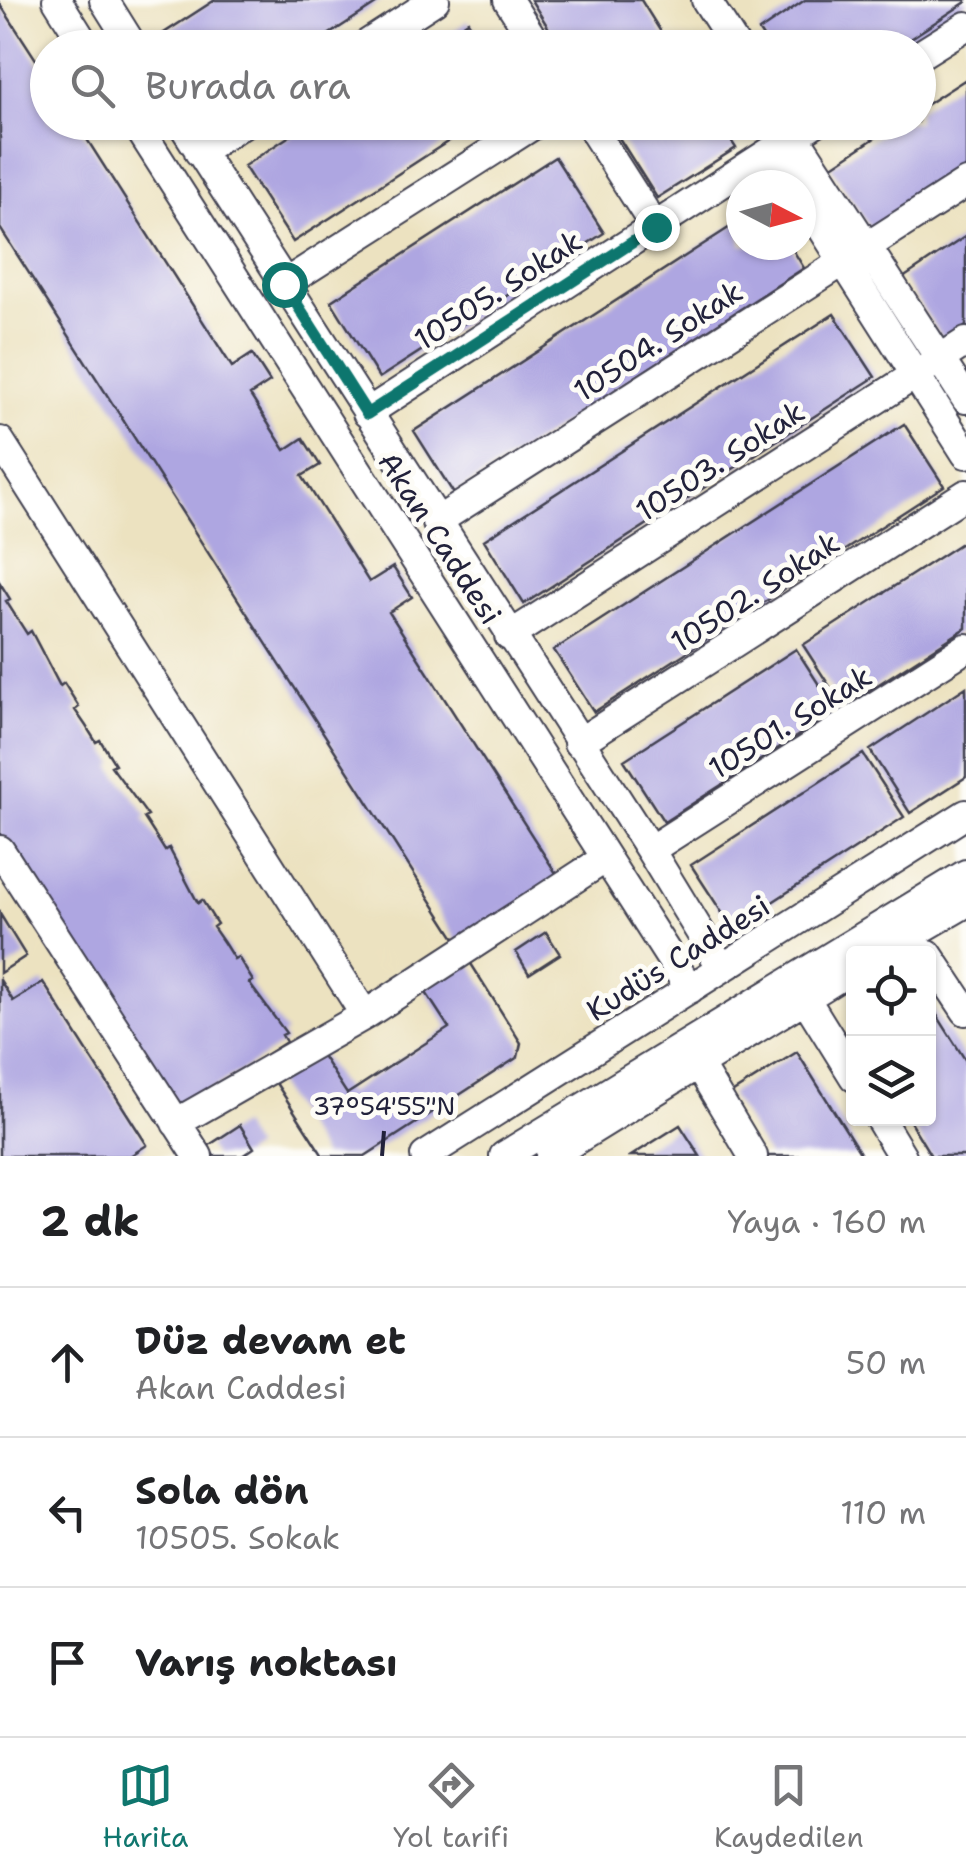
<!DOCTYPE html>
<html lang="tr">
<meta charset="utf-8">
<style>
:root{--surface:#fff;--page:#f6f6f6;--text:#202124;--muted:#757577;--line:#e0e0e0;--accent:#0f766e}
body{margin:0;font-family:"Shantell Sans",sans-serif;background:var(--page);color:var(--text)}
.controls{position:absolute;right:30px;bottom:30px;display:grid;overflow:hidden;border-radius:10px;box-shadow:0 2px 8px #0004}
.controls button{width:90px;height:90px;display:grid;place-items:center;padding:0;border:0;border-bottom:2px solid var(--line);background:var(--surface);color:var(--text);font:50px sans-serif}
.compass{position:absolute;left:726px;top:170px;width:90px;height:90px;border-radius:50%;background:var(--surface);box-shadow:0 2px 8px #0004;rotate:96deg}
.stop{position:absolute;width:30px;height:30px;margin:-22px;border:8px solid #0f766e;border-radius:50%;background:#fff}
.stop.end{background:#0f766e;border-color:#fff;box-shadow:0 2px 10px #0008}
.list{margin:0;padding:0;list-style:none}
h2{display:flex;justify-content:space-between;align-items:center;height:130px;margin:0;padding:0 40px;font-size:42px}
h2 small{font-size:32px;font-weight:400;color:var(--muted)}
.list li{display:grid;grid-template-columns:65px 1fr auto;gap:30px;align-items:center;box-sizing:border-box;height:150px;padding:0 40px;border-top:2px solid var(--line)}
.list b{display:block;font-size:38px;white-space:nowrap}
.list p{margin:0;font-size:32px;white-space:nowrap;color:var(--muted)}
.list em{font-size:32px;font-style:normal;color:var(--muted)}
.icon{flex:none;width:55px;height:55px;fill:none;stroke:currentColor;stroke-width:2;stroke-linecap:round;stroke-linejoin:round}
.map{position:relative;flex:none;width:966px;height:1156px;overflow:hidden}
.search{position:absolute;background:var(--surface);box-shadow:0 2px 8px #0004;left:30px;right:30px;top:30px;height:110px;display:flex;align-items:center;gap:25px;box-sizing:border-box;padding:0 35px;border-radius:55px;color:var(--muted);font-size:38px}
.sheet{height:580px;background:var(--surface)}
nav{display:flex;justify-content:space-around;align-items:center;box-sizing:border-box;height:140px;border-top:2px solid var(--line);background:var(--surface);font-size:28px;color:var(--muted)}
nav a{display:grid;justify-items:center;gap:5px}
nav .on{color:var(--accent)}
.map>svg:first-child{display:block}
.building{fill:#aea6e1}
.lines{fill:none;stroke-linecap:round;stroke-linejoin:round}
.minor-casing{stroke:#403f4f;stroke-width:32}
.minor{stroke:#fff;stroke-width:28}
.route{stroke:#0f766e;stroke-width:12}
.ticks{fill:none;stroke:#22223b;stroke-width:4}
.labels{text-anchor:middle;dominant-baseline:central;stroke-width:10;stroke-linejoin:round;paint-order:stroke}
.street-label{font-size:30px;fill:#22223b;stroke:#fdfcf7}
.ticks-label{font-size:25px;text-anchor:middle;fill:#22223b;stroke:#fdfcf7;stroke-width:10;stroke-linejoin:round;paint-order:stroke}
</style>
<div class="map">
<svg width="966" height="1156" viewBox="0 0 966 1156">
<rect width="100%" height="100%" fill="#fdfcf7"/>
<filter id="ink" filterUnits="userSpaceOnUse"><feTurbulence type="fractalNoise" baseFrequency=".01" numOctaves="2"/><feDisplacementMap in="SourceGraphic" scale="20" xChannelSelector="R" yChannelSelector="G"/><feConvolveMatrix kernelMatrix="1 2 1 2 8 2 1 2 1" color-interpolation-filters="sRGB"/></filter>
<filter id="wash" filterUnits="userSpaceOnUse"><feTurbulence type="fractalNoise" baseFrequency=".0048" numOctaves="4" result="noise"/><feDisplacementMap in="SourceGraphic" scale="40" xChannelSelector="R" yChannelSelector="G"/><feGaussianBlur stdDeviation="2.25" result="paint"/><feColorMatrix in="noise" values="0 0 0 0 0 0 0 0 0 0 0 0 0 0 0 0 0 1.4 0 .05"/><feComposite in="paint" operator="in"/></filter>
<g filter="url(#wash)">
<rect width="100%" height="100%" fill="#ece2c0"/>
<g id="blocks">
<path class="building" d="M215,0h167l-74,48h-139l-8,-13z
M531,0h110l30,48h-110z
M805,0h161v2l-70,46h-126l-11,-17z
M0,4l48,74v44h28l156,245 20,-13 18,28 -20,13 35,55 18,-12 17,27 -18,11 67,106 24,-15 19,30 -23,15 172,269 -101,65 -460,-718z
M468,21l17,27h-57z
M966,79v88l-95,62 -40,-62 68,-45h19v-12z
M311,122h167l-185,120 -49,-76z
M609,122h110l17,26 -79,50z
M555,157l49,76 -225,145 -48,-77z
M741,220v25h49l14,23 -350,226 -40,-63z
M966,236v90l-22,14 -41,-62z
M834,314l41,63 -351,227 -40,-64z
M904,424l40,62 -350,226 -40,-62z
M966,540v88l-123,79 -40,-62z
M0,583l10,16 -4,2 21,33 4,-3 29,55 4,-3 15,24 -4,3 11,16 10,16 4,-2 15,24 -4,2 37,50 -4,2 11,17 10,16 4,-3 29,55 4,-3 15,24 -4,3 11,16 10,16 4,-2 15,24 -4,2 37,50 -4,2 4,7 -114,73 -172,-270z
M796,649l40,62 -172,111 -40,-62z
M966,687v90l-56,36 -40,-63z
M863,754l41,63 -172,111 -41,-63z
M0,914l26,42 -26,17z
M546,932l14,22 -31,20 -13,-22z
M468,959l53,84 -3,14 -153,99h-42l-47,-73 45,-29 26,40 102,-66 -26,-40z
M0,980l13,21 30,-19 104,163 -17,11h-130z
M928,1001l38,60v95h-35l-23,-38h20z
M797,1052l65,104h-94l-38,-62z
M240,1125l14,23 -12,8h-28l-6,-10z
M680,1125l20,31h-69z"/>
</g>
</g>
<g filter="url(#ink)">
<use href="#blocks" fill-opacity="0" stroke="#403f4f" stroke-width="2.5"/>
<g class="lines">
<g class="minor-casing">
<path id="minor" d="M57,0l30,48
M104,0l30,48
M508,0l31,48
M706,0l31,48
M361,48l74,-48
M918,56l48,-30
M135,122l555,867
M181,122l469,728 72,118
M588,122l67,105
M787,124l179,275
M773,150l22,35
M199,152l46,-30
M801,195l165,259
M284,284l254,-162
M367,413l449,-291
M0,441l365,574
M436,522l530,-339
M509,636l457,-294
M578,743l388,-249
M0,850l198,306
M650,850l316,-202
M878,954l88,-51
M928,954l38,57
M805,998l49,79
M698,1064l55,92
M879,1118l23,38
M176,1123l189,-108 241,-157
M425,1156l541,-342
M504,1156l462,-282
M550,1156l304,-188"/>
</g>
<use href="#minor" class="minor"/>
</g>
</g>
<g class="lines" filter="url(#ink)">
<path class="route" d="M284,284l83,130 289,-187"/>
</g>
<path class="ticks" d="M382,1156l2,-25"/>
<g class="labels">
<g class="street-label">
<text transform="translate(498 290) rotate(-33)">10505. Sokak</text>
<text transform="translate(658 341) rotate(-33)">10504. Sokak</text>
<text transform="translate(720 461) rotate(-33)">10503. Sokak</text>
<text transform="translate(440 538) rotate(57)">Akan Caddesi</text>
<text transform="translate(755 592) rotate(-33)">10502. Sokak</text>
<text transform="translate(790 722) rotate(-32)">10501. Sokak</text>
<text transform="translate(678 958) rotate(-32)">Kudüs Caddesi</text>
</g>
</g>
<g class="ticks-label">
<text x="384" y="1115">37°54'55"N</text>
</g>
</svg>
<div class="controls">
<button><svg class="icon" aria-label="locate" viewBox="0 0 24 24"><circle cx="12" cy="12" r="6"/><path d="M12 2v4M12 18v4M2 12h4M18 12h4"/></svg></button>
<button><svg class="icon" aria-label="layers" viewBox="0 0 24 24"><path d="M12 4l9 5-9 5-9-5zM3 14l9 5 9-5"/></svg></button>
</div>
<svg class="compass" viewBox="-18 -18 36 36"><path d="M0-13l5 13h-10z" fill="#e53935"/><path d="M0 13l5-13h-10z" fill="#757577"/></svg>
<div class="stop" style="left:284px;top:284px"></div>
<div class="stop end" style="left:656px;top:227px"></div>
<div class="search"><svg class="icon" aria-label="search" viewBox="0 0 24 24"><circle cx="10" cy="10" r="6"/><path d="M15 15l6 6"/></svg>Burada ara</div>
</div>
<section class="sheet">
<h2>2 dk<small>Yaya · 160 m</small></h2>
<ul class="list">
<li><svg class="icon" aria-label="ahead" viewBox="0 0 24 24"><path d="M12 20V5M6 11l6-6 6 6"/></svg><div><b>Düz devam et</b><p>Akan Caddesi</p></div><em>50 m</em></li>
<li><svg class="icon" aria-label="left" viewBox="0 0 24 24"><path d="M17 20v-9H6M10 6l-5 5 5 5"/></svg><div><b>Sola dön</b><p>10505. Sokak</p></div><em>110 m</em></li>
<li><svg class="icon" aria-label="arrive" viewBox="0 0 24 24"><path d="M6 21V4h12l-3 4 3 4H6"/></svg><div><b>Varış noktası</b></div></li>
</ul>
</section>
<nav>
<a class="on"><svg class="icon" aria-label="map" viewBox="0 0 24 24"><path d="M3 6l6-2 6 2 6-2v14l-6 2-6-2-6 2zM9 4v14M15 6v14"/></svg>Harita</a>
<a><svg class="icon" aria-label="directions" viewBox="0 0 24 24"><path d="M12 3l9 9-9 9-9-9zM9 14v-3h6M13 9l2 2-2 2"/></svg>Yol tarifi</a>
<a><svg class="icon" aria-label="saved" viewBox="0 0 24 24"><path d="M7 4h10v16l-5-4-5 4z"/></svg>Kaydedilen</a>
</nav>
